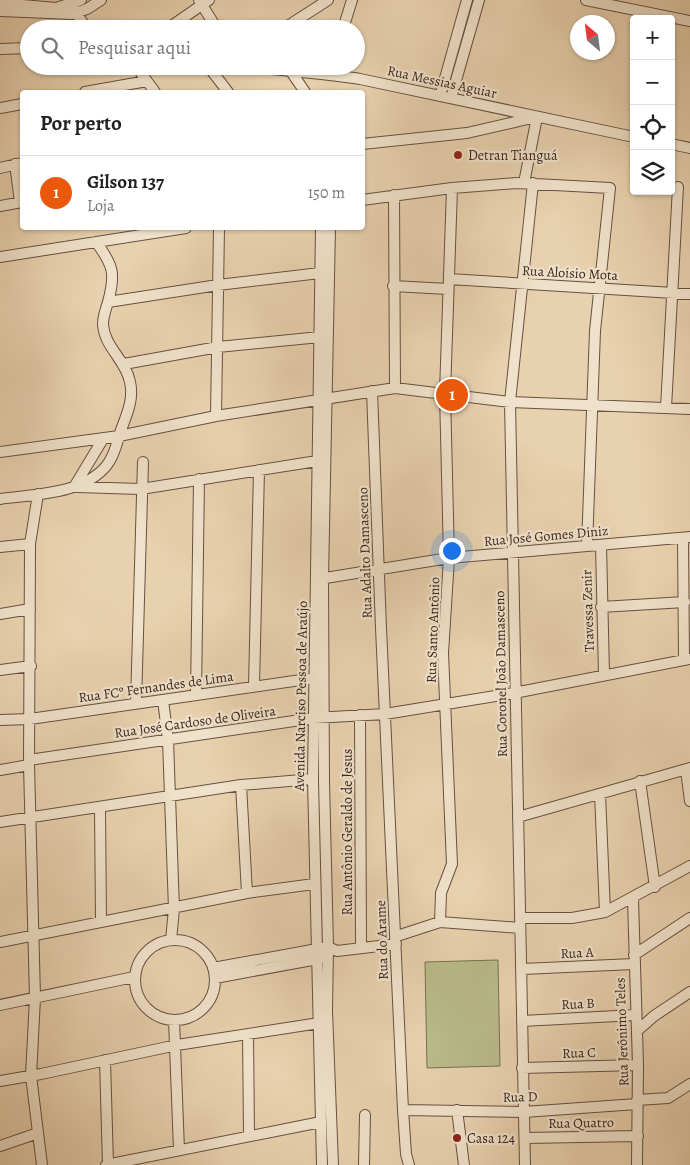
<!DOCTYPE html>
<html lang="pt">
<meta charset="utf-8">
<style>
:root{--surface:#fff;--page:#f6f6f6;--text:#222;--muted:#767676;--line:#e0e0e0;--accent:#ea580c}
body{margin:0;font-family:Alegreya,serif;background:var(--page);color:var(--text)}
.controls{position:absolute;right:15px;top:15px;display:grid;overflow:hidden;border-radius:5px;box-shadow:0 1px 4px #0004}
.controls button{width:45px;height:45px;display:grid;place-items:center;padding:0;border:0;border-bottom:1px solid var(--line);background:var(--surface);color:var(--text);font:25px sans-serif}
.compass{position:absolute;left:570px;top:15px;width:45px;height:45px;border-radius:50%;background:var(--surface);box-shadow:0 1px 4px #0004;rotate:332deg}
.you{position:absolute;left:451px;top:550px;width:18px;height:18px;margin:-12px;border:4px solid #fff;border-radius:50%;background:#1a73e8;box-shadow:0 0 0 8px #1a73e833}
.badge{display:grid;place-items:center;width:32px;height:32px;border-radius:50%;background:var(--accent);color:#fff;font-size:16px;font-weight:700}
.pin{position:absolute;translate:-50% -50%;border:2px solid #fff;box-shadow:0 1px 5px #0006}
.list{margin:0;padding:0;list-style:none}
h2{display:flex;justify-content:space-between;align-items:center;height:65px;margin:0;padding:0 20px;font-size:21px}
h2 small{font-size:16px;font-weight:400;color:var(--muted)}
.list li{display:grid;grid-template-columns:32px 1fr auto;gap:15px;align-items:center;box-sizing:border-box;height:75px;padding:0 20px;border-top:1px solid var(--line)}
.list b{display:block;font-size:19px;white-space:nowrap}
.list p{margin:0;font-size:16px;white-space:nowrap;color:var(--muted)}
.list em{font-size:16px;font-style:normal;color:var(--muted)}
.icon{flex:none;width:28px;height:28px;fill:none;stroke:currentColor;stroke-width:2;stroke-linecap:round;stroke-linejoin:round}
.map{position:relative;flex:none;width:690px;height:1165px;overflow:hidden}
.search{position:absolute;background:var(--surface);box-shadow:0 1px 4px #0004;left:20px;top:20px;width:345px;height:55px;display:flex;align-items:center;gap:12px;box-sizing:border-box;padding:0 18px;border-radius:28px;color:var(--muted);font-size:19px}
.panel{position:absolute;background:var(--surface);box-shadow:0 1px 4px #0004;left:20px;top:90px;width:345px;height:140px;border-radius:5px}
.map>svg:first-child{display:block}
.green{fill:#b8bb89;stroke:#797054}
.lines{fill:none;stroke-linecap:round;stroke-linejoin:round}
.minor-casing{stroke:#665142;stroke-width:12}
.minor{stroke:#f0e1ca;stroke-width:10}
.poi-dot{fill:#8f2418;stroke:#f0e1ca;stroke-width:2}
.labels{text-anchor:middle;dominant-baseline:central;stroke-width:4.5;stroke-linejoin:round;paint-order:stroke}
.street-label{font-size:14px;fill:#3a261e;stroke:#f0e1ca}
.poi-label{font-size:14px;fill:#3a261e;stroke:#f0e1ca;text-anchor:start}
</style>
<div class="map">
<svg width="690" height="1165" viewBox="0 0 690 1165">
<rect width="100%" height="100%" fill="#e8d1ae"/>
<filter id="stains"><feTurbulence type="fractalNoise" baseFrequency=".004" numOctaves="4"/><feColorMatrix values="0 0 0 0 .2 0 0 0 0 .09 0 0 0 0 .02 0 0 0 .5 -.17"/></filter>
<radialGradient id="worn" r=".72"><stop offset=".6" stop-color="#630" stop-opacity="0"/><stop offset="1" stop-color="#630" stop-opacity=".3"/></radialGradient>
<path class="green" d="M498,960l2,106 -73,2 -2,-106z"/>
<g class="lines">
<g class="minor-casing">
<path id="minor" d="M199,0l18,29
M586,0l104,21
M0,3l56,5 25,-8
M72,7l15,22
M0,11l72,3 15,-5 14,-9
M167,29l42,-29
M283,29l45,-29
M343,29l9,-29
M0,49l29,-1
M141,66v7l14,19
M208,66l20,26
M243,66c39,5 78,7 117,13l274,58
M292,73l13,19
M85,92l62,-11
M440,96l27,-96
M451,98l28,-98
M0,108l22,-4
M362,144l105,-11 65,-15
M671,144l19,4
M15,164l5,38
M0,168l22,-5
M524,183l13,-66
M394,195l1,193
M362,200l90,-12 65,-5 93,5 -15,143 -8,215
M0,206l22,-4
M321,228l-8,551 9,386
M330,228l-7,350 1,203 4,166 -1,64 6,154
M0,257l186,-29
M449,279l241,15
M393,286l55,3
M108,302l110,-17 102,-12
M124,364l94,-17 102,-10
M372,391l9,237 22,482 3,44 3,11
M666,408l12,-221
M216,416l3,-188
M0,452l119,-16 97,-20 179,-28 115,14 180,7
M74,487l29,-48
M77,487l64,2 176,-28
M38,494l-8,50 -1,221 6,233 -4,78 11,89
M0,499c34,-5 83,-4 107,-34 8,-10 10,-23 14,-35 6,-16 13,-31 9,-48 -4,-22 -26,-35 -27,-58 0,-8 3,-15 5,-22 8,-29 5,-37 -12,-60
M683,538l1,122
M601,545l3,130
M0,547l30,-3
M319,579l130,-21 241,-21
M601,607l84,-5
M0,614l30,-5
M0,670l31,-4
M254,686l5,-216
M196,695l3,-216
M163,700l5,40 6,169 -3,31
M136,703l7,-241
M360,715l1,233
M0,720l30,-1 285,-41
M29,760l285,-42 71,-4 129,-21 176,-34
M0,770l29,-5
M686,770l4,31
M640,781l15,106
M241,785l6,108
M600,794l5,118
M100,807l1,115
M518,817l172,-49
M0,822l241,-37 72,-6
M633,899l5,166 -1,100
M520,918h52l33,-6 85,-46
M440,922l1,-29 11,-29 -9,-211 6,-95 -4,-165 7,-205
M397,936l43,-14 80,6
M135 980a40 40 0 1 1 80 0a40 40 0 1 1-80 0Z
M0,942l247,-49 67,-9
M634,955l56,-37
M213,968l115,-21 9,4 59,-7
M522,969l112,-5
M215,978l108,-20
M0,1005l134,-28
M174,1020l5,130
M522,1021l114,-6
M637,1031l17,-15 36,-24
M248,1035l1,100
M105,1060l3,105
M522,1068l116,-3
M0,1081l41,-7 136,-29 142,-22
M637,1100l31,-2 22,-14
M403,1110l121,2 113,-8
M457,1110l7,55
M525,1138l113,-2
M0,1146l38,-13
M106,1165l215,-43
M364,1165l1,-50
M525,1165l-15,-763 23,-219"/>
</g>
<use href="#minor" class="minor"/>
</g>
<g class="poi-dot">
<circle cx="458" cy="155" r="5"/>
<circle cx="457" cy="1138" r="5"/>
</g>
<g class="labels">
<g class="street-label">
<text transform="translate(442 82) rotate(12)">Rua Messias Aguiar</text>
<text transform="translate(570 273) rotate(3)">Rua Aloísio Mota</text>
<text transform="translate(546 536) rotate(-5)">Rua José Gomes Diniz</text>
<text transform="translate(365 553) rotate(-92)">Rua Adalto Damasceno</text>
<text transform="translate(588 611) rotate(-92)">Travessa Zenir</text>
<text transform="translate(433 630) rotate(-88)">Rua Santo Antônio</text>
<text transform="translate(501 674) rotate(-91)">Rua Coronel João Damasceno</text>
<text transform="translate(156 687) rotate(-8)">Rua FCº Fernandes de Lima</text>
<text transform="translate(301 696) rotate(-89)">Avenida Narciso Pessoa de Araújo</text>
<text transform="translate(195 722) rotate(-8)">Rua José Cardoso de Oliveira</text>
<text transform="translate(347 832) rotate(-90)">Rua Antônio Geraldo de Jesus</text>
<text transform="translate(382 940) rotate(-92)">Rua do Arame</text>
<text transform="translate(577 953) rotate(-3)">Rua A</text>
<text transform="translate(578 1004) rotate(-3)">Rua B</text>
<text transform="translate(622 1032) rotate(-92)">Rua Jerônimo Teles</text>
<text transform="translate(579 1053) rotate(-2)">Rua C</text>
<text transform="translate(520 1097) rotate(-1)">Rua D</text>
<text transform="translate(581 1123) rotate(-1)">Rua Quatro</text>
</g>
<g class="poi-label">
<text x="468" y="155">Detran Tianguá</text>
<text x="467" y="1138">Casa 124</text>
</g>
</g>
<rect width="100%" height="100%" filter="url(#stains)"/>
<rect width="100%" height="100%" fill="url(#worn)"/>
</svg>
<div class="controls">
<button>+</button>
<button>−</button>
<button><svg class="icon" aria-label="locate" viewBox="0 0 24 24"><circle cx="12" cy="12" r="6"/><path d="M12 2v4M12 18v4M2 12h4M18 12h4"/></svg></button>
<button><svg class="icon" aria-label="layers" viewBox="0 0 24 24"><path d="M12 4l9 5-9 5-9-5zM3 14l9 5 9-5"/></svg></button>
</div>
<svg class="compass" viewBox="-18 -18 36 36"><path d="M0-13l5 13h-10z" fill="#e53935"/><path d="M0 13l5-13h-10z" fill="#767676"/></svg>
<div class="you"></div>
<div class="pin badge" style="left:452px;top:395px">1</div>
<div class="search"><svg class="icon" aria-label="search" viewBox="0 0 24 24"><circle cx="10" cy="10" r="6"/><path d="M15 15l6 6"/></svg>Pesquisar aqui</div>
<section class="panel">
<h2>Por perto<small></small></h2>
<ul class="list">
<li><span class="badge">1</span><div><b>Gilson 137</b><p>Loja</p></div><em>150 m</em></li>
</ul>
</section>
</div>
